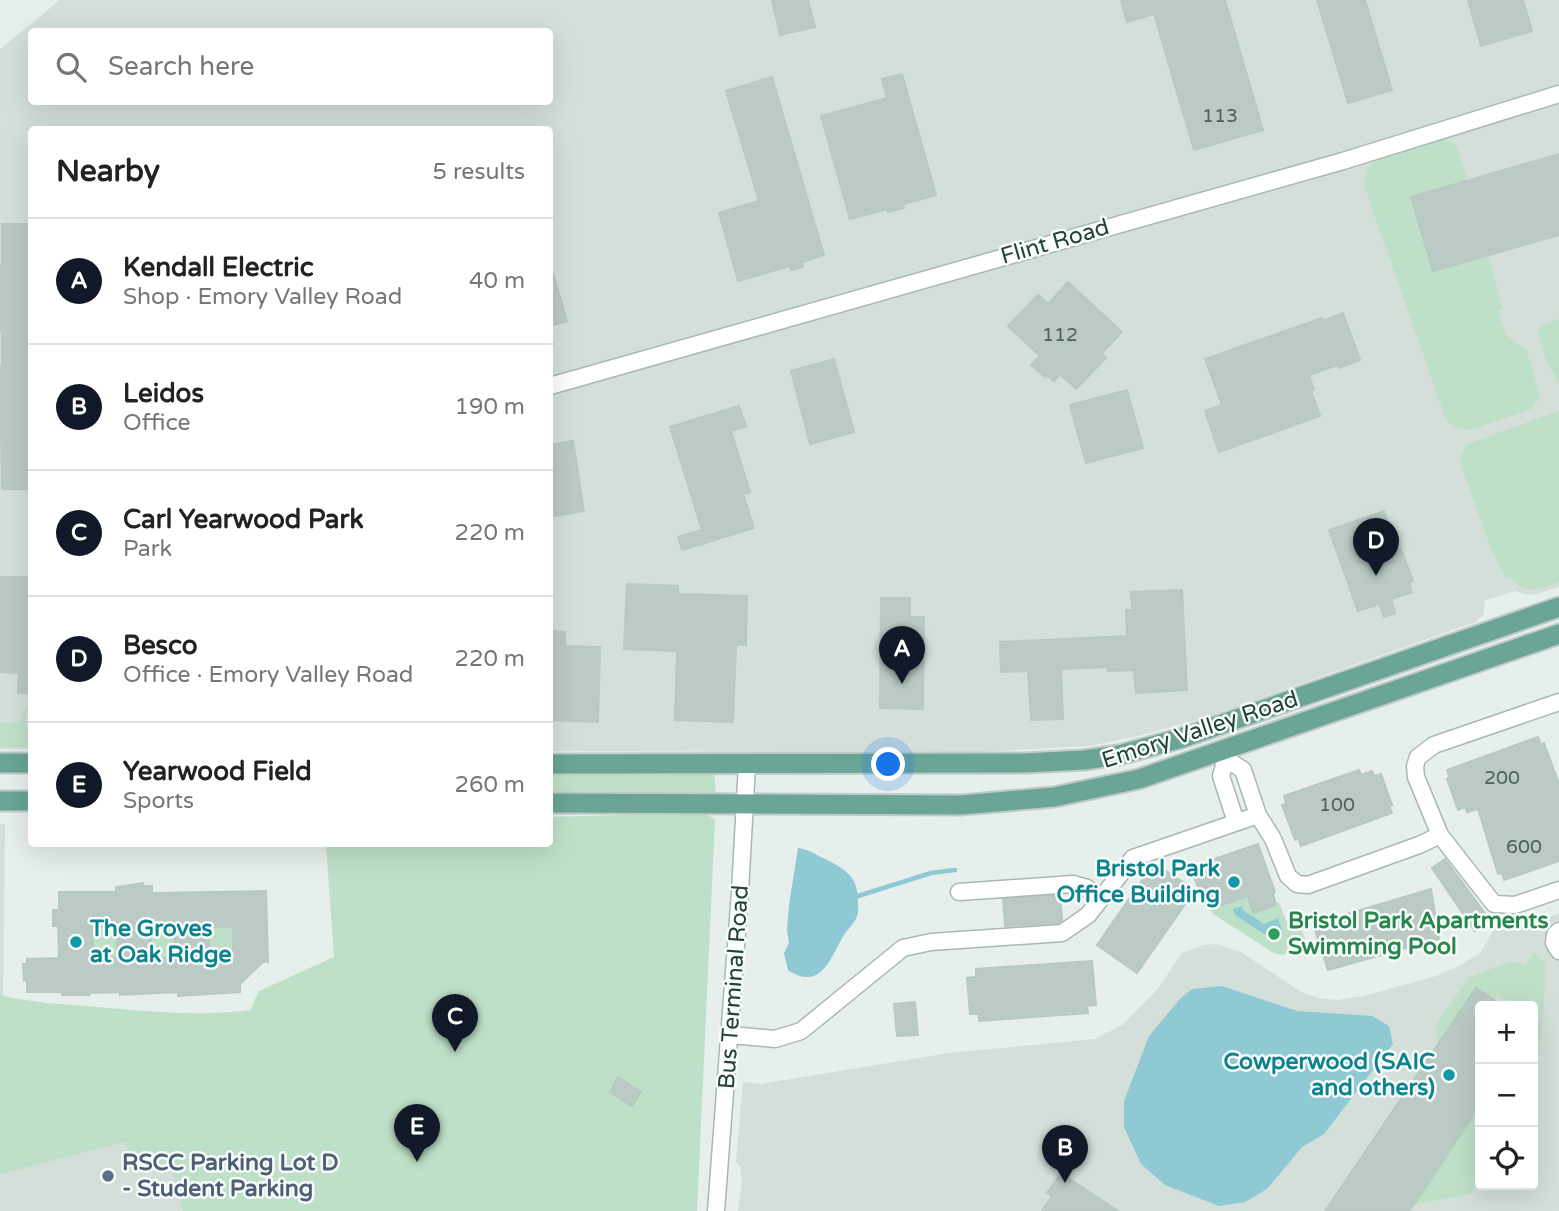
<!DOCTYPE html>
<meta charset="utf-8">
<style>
:root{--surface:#fff;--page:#f2f2f2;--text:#222;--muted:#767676;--line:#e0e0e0;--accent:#111827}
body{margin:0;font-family:"Varela Round",sans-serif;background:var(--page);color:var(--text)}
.controls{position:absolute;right:21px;bottom:21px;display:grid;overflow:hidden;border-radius:7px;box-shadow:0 7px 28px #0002}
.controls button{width:63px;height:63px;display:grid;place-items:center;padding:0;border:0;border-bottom:2px solid var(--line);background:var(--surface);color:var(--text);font:35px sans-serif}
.you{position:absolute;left:889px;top:765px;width:24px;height:24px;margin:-18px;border:5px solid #fff;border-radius:50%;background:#1a73e8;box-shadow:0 0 0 10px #1a73e833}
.badge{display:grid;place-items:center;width:46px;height:46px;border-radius:50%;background:var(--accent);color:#fff;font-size:23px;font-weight:700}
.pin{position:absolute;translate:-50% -58px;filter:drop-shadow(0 2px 4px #0008)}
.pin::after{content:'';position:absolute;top:37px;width:24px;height:21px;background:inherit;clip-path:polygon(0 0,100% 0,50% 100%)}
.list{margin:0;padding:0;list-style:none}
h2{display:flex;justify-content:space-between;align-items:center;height:91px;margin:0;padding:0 28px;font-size:30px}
h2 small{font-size:23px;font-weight:400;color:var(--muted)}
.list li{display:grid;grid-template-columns:46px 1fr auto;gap:21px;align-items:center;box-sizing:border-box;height:126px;padding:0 28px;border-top:2px solid var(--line)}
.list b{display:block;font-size:26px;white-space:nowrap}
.list p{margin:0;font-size:23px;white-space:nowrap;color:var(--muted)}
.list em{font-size:23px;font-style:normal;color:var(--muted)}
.icon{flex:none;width:38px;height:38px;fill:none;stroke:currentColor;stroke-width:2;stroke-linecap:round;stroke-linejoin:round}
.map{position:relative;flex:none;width:1559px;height:1211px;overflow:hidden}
.search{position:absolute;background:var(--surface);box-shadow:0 7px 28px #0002;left:28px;top:28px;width:525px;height:77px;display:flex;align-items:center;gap:18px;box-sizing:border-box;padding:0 24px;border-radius:7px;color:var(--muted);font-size:26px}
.panel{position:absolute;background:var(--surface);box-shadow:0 7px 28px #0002;left:28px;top:126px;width:525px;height:721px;border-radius:7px}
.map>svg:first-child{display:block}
.built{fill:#d4dfda;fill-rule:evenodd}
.green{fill:#bfe0c8}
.water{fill:#8ec9d4}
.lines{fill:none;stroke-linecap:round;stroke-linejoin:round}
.stream{stroke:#8ec9d4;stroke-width:4.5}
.building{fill:#bbcac4;stroke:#b8c9c2;stroke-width:2;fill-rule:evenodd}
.minor-casing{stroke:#a8b8b2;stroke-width:19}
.major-casing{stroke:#c2cac8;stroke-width:23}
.minor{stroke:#fff;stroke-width:16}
.major{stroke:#6aa596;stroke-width:19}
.culture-dot{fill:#0f9aa8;stroke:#f7fbf9;stroke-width:2.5}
.leisure-dot{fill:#2e9e5b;stroke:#f7fbf9;stroke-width:2.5}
.service-dot{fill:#5c6f8a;stroke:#f7fbf9;stroke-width:2.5}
.labels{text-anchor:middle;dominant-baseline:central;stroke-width:5;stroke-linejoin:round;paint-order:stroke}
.number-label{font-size:19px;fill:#4a645c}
.street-label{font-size:23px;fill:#24423a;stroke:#f7fbf9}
.culture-label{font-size:23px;font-weight:bold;fill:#0d838f;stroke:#f7fbf9;text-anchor:end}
.leisure-label{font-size:23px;font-weight:bold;fill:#27864d;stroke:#f7fbf9;text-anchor:start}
.service-label{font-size:23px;font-weight:bold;fill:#4e5e75;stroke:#f7fbf9;text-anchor:start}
</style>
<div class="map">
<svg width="1559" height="1211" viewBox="0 0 1559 1211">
<rect width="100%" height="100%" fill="#e6efeb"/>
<path class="built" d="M60,0h1499v587l-22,7 -10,1 -11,-4 -31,9 -2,15 -8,7 -274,97 -67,18 -45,9 -125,7 -414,-2v-621h-518l-1,619h-31v-700zM32,32h518v70h-518z
M0,824h5l-2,172 -3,-1z
M1559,913v298h-821l4,-31 -2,-14 -4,-4 7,-80 18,2 188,-31 146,-14 27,-14 34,-34 26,-38 21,-8 13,-1 25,8 60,40 17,6 19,2 27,-4 72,-20 25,-11 20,-13 14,-25h24l17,-6 3,7 9,-10zM1480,1006h53v179h-53z
M142,1029l52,182h-194v-65z"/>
<path class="green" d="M1445,138l11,7 12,36 -57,17 22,73 55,-16 15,54 -5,2 8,24 21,16 12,42v6l-8,10 -51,18 -14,3 -12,-3 -8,-7 -82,-235 3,-16 8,-10z
M1559,319v64l-13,-23 -8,-28 5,-7z
M1559,411v171c-19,7 -35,14 -49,-5l-4,2 -14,-27 -30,-84 -2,-13 6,-9 7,-4z
M23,710h4l-2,7 2,11 4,1v18h-31v-24h21z
M550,774l164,1 2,15 -3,3 -163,-1z
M695,813l15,3 5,4 -18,391h-514l-12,-48 -11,1 -13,-12 -17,2 -5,-12 -125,32v-179c31,8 65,9 97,12 50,4 103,10 153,3l9,-19 75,-34 -8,-113h224v-27z
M1248,896l6,17 25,-11 7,19 11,-4 11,30 -26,8 -8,-2 -61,-39 -3,-5z
M93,927h24v31h-24z
M151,927h24l-1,31h-23z
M209,927h24v32h-24z
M1535,953l10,10c0,38 -2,73 -12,109v-44l7,-11 -7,-5v-6h-9l-6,-3 -2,3 -18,-12 -4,6 -18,-12 -38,56 -3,-18 34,-49 44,-16 12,4z
M1480,1105v77l-10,12 -53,10 -2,-1z"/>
<path class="water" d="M798,848c9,1 17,6 25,10 20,10 35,17 35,42 0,4 1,11 -1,16 -2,7 -11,15 -15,22 -12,23 -23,53 -54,32l-4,-17 5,-10 -2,-13 2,-25z
M1242,906l1,4 21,14 14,-6 5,15 -2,4 -9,2 -37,-24 -2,-6z
M1222,986l75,25 75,5 17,10 4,18 -69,90 -22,13 -35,42 -22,13 -26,4 -54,-21 -24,-21 -17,-37v-26l25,-65 30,-36 13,-11z"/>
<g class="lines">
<path class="stream" d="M858,896l73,-23 24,-3"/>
</g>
<path class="building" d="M772,0h36l7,27 -35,8z
M1121,0h104l38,130 -69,20 -40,-136 -27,8z
M1317,0h48l27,90 -44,13z
M1468,0h55l9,31 -51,15z
M902,74l34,121 -33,9 1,4 -16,4 -1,-3 -37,10 -29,-103 66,-18 -5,-19z
M772,77l52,178 -22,7 1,5 -12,3 -1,-4 -52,15 -19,-68 40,-12 -33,-110z
M1559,154v81l-126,36 -22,-74z
M2,224h30v265h-30l-2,-123h2v-35h-2v-65h2z
M550,273h3l14,48 -17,5z
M1068,282l54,50 -20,21 4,5 -30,31 -16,-15 -6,7 -7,-6 -2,2 -14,-12 9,-9 -32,-30 30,-31 10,9z
M1343,313l17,47 -21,8 -1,-3 -29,10 5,15 -3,1 9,25 -101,36 -14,-41 17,-6 -17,-46 117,-41 1,3z
M834,359l20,73 -44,12 -19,-73z
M1127,390l16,58 -57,15 -16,-58z
M739,406l7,20 -15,5 19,61 -7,2 11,34 -72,22 -4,-13 24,-7 -32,-103z
M573,441l11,70 -34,6v-72z
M1384,511l14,39 3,-1 12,32 -4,2 3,9 -21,7 4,14 -11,4 -5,-13 -21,7 -29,-81z
M0,577h32v116h-14l1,-20 -19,-1z
M627,584l51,2v8l69,2 -1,49h-10l-3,77 -58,-2 2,-69 -53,-2z
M1182,590l5,100 -51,3 -2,-23 -26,1 -1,-4 -46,2 2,50 -32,1 -3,-49 -27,1 -1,-30 127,-6 -1,-26h6l-1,-18z
M881,598h29v19h14l-1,92 -43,-1z
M550,631l15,1v14l35,1 -2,75 -48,-2z
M1538,737l3,8 3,-2 15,41v77l-55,19 -2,-7 -4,1 -20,-65 -11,3 -2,-5 -7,3 -11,-31 3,-1 -3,-8z
M1359,770l2,5 11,-4 2,5 7,-2 11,31 -3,1 3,7 -91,33 -3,-8 -3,2 -13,-35 4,-1 -2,-8z
M1258,844l17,48 -2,1 3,12 -23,8 -5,-17 -38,13 -3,-10 -4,2 -11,-30 9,-3 -1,-4z
M1445,859l45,61 -15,11 -43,-63z
M1154,863l41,27 -58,83 -40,-28z
M143,883l-1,3h10v7l114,-2 2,71h-5l-23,22v8l-62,4v-4l-58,3v-3l-32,1 1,2h-27v-3h-35v-12l-3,1 -1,-17h4v-5l32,-1 -1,-32h-5v-16h6v-18h57v-5zM93,927h24v31h-24zM151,927h24l-1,31h-23zM209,927h24v32h-24z
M1431,889l8,50 -111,31 -15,-46z
M1060,895l2,25 -4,3 -53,3 -2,-27z
M1092,961l4,44 -9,1 1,7 -109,8v-7h-9l-3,-36 9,-1v-8z
M1476,988l27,18h-23v99l-65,98 -6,8h-84z
M915,1002l3,33 -21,1 -3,-32z
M618,1077l23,15 -9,14 -22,-14z
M1061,1173l57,38h-76l10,-15 -5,-3z"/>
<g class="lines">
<g class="minor-casing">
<path id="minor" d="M550,386l793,-225 216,-67
M1559,702l-125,43 -16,12 -3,9 1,11 24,58 54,69 21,1 44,-15
M1236,822l-15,-46 5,-17 17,11 15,45 15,24 15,37 9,8 11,1 111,-40 21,-10
M959,892l114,-8 14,4 14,11
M1559,931l-4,4 -1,8 5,8
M731,1035l44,4 26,-8 102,-83 28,-6 131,-9 26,-18 45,-57 125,-43
M716,1211l24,-319 7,-128"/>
</g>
<g class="major-casing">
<path id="major" d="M0,763h32
M550,764l475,-1 59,-3 35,-5 63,-17 377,-131
M0,801h32
M550,803l411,2 93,-8 85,-18 420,-145"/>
</g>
<use href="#minor" class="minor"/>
<use href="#major" class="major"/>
</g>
<g class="culture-dot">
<circle cx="1234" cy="882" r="7"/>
<circle cx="76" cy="942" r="7"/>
<circle cx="1449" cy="1075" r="7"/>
</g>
<circle class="leisure-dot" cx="1274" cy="934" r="7"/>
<circle class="service-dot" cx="108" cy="1176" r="7"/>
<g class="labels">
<g class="number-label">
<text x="1220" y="116">113</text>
<text x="1060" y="335">112</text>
<text x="1502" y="778">200</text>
<text x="1337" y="805">100</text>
<text x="1524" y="847">600</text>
</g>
<g class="street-label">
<text transform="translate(1055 242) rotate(-16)">Flint Road</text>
<text transform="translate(1200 730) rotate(-18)">Emory Valley Road</text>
<text transform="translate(734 987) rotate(-86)">Bus Terminal Road</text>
</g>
<g class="culture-label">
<text x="1220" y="869">Bristol Park<tspan x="1220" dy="26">Office Building</tspan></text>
<text x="90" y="929" text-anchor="start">The Groves<tspan x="90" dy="26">at Oak Ridge</tspan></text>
<text x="1435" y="1062">Cowperwood (SAIC<tspan x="1435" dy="26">and others)</tspan></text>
</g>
<g class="leisure-label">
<text x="1288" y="921">Bristol Park Apartments<tspan x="1288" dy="26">Swimming Pool</tspan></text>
</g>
<g class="service-label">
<text x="122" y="1163">RSCC Parking Lot D<tspan x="122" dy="26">- Student Parking</tspan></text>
</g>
</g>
</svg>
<div class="controls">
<button>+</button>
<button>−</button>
<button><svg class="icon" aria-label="locate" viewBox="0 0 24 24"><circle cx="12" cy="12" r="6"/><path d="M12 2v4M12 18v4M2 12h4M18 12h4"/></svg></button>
</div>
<div class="you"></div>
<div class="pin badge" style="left:902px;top:684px">A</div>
<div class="pin badge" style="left:1065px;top:1183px">B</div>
<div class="pin badge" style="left:455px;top:1052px">C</div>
<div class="pin badge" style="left:1376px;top:576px">D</div>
<div class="pin badge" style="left:417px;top:1162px">E</div>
<div class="search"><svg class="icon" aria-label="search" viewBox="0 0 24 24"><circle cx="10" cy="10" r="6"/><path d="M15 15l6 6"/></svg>Search here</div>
<section class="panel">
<h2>Nearby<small>5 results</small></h2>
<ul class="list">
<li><span class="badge">A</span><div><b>Kendall Electric</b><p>Shop · Emory Valley Road</p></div><em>40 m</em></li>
<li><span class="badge">B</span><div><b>Leidos</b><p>Office</p></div><em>190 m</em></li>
<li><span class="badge">C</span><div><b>Carl Yearwood Park</b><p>Park</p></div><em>220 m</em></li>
<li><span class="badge">D</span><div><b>Besco</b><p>Office · Emory Valley Road</p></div><em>220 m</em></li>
<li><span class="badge">E</span><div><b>Yearwood Field</b><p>Sports</p></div><em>260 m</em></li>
</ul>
</section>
</div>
